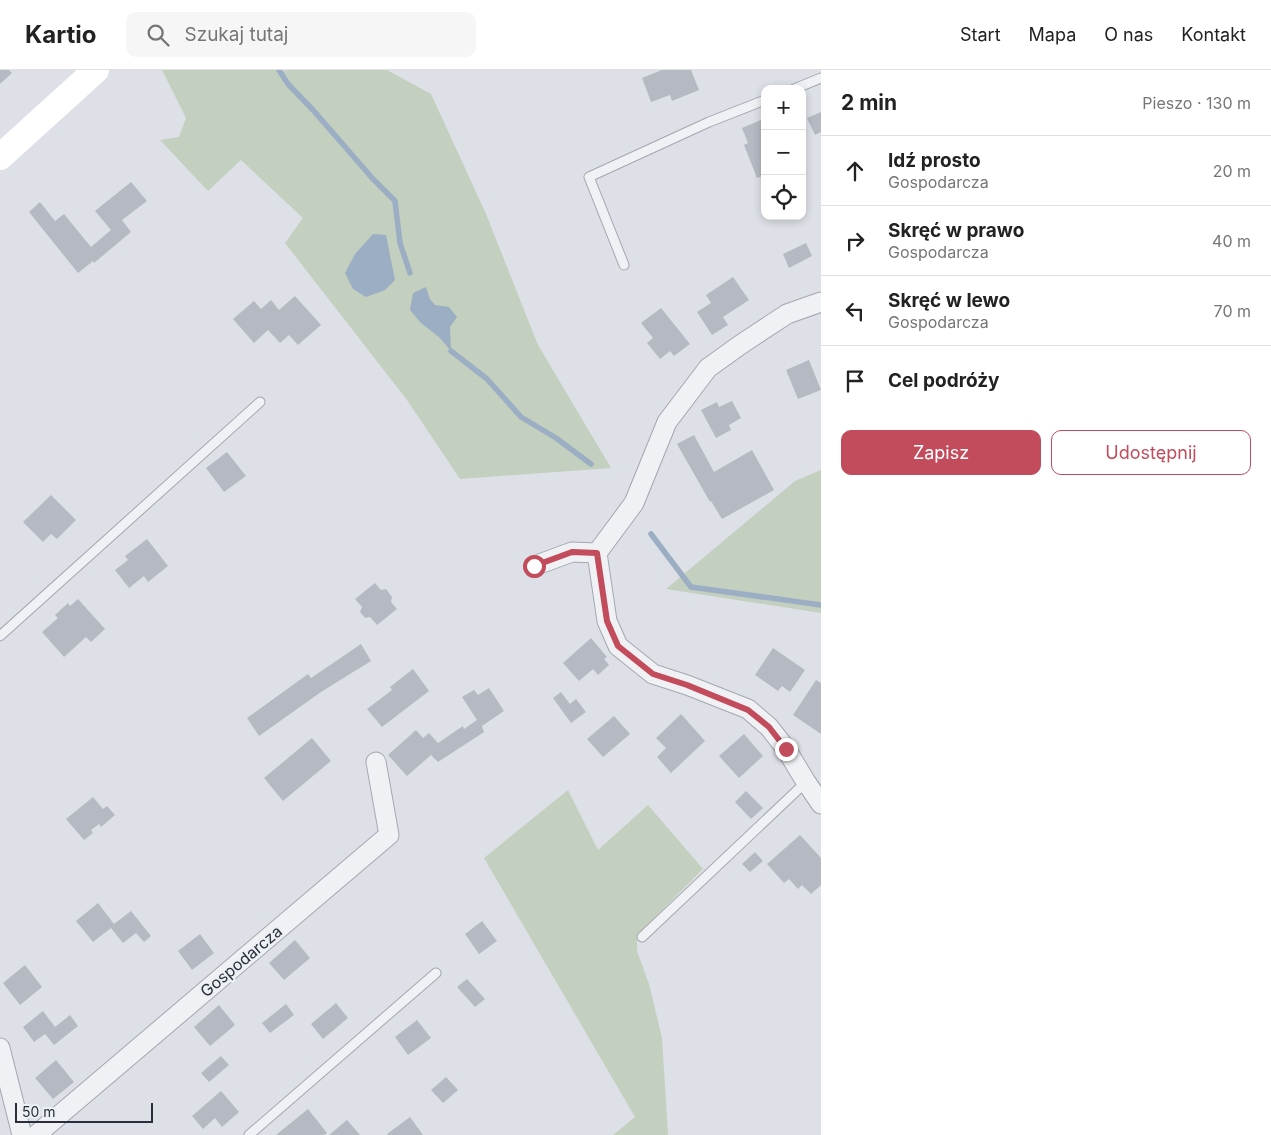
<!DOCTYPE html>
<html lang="pl">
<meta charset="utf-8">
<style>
:root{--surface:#fff;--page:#f6f6f6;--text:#222;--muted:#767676;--line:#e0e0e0;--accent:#c24b5c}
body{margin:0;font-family:Inter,sans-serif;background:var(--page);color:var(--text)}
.controls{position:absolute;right:15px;top:15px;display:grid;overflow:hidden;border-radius:10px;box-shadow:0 2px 8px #0003}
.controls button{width:45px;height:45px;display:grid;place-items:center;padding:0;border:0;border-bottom:1px solid var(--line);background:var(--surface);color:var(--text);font:25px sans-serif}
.scale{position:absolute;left:15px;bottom:12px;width:138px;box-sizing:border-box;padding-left:5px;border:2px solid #282f3b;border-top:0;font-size:14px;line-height:18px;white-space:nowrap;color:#282f3b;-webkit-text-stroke:4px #eceff4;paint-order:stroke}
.stop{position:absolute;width:15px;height:15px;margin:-11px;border:4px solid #c24b5c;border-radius:50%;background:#fff}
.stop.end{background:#c24b5c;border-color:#fff;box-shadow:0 1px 5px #0008}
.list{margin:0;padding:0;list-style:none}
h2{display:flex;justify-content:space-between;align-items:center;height:65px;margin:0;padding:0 20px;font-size:21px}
h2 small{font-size:16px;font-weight:400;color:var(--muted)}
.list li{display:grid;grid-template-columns:32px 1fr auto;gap:15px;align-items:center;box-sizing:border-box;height:70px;padding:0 20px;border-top:1px solid var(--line)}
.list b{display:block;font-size:19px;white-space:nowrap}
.list p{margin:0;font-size:16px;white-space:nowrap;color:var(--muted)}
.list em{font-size:16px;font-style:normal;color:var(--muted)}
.actions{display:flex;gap:10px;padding:15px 20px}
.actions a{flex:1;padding:11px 0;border:1px solid var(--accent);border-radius:10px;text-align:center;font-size:18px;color:var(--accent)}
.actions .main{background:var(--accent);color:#fff}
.icon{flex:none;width:28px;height:28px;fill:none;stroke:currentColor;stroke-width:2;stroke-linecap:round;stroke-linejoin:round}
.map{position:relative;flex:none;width:821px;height:1065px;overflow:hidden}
header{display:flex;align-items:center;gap:30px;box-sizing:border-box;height:70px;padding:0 25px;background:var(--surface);border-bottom:1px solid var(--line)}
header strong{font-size:24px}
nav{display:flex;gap:28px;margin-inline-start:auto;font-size:18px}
.search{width:350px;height:45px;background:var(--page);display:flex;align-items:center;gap:12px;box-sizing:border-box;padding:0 18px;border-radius:10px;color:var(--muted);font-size:19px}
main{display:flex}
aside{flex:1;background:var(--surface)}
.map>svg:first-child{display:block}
.green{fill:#c3cfbf}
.water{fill:#9baec3}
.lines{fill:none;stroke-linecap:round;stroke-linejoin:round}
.stream{stroke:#9baec3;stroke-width:5.5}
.building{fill:#b5bac2}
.lane-casing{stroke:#a3a7af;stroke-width:11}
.street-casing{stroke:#a3a7af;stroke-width:21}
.lane{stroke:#eff1f4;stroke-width:9}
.street{stroke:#eff1f4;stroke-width:19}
.secondary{stroke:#fff;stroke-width:26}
.route{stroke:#c24b5c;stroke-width:6}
.labels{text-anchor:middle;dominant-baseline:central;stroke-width:4.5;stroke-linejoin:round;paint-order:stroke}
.street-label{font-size:16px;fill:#282f3b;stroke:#eceff4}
</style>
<header>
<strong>Kartio</strong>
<div class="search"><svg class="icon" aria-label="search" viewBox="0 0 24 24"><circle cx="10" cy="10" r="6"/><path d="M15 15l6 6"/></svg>Szukaj tutaj</div>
<nav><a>Start</a><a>Mapa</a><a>O nas</a><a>Kontakt</a></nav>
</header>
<main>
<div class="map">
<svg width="821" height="1065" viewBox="0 0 821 1065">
<rect width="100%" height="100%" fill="#dde0e6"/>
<path class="green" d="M162,0h118l2,1 8,-1h97l44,24 55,120 52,131 73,123 -151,11 -53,-79 -122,-157 18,-25 -62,-58 -33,31 -48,-51 19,-3 7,-19z
M821,400v143l-155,-24 129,-108z
M568,720l30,60 50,-45 55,64 -66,66v16l12,33 13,54 6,97h-55l22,-18 -151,-259z"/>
<path class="water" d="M373,164l13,1 9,45 -10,10 -19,7 -13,-8 -8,-16 10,-19z
M426,217l4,12 5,6 14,2 8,10 -7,10 1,24 -11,-13 -20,-16 -10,-12 3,-17z"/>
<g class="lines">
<path class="stream" d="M279,0l9,14 25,26 60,69 22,22 5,42 10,30
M451,281l36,28 34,38 35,21 35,26
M651,464l40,53 130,18"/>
</g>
<path class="building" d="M0,0h9l3,3 -12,11z
M662,0h29l8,20 -27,11 -2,-6 -19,7 -9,-24z
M821,42v20l-6,3 -8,-17z
M761,50l4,10v45l-8,3 -13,-33 4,-2 -6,-15z
M131,112l16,19 -25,19 9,12 -37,31 -1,-2 -15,12 -49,-61 11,-10 15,19 9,-7 27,33 20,-17 -16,-19z
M806,173l6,13 -23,12 -6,-14z
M733,207l16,23 -26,17 5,8 -16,10 -15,-23 14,-9 -5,-8z
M295,226l26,29 -23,20 -9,-10 -9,8 -12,-13 -14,13 -21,-24 21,-18 7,8 10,-9 8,10z
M661,238l29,36 -16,12 -4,-5 -10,8 -13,-16 6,-5 -12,-15z
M809,290l12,30 -23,9 -12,-29z
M732,331l9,17 -12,7 2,5 -15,8 -15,-28 16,-8 2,5z
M694,365l20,37 38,-22 22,40 -52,29 -11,-18 -1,1 -33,-58z
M227,382l19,24 -22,16 -18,-24z
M51,425l25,25 -19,19 -6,-5 -8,8 -20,-20z
M147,469l21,27 -20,16 -4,-6 -15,12 -14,-18 13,-10 -3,-4z
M375,513l6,7 5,-1 6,8 -1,5 6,7 -20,16 -7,-8 -5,1 -5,-6 2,-5 -7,-8z
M78,529l27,30 -14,13 -5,-5 -22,20 -22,-25 16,-14 -3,-3 13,-12 2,3z
M591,568l16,19 -3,2 5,6 -11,10 -5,-6 -14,12 -16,-18z
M361,574l10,17 -50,31 -62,44 -12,-18 61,-44 3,4z
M773,578l32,22 -15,22 -8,-6 -4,5 -23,-16z
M413,599l16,22 -47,36 -15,-18 25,-19 -2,-3z
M816,610l5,3v51l-28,-19z
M489,618l15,23 -22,15 2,6 -46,30 -7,-7 -24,21 -19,-21 28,-25 7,8 6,-5 9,10 25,-17 1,3 13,-9 -15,-23 12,-7 4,5z
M561,622l9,12 6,-5 10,13 -15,11 -18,-25z
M681,644l24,27 -34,32 -14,-16 9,-9 -10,-10z
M614,646l16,18 -27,23 -16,-18z
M744,664l19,22 -24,22 -20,-22z
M312,668l19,23 -48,40 -19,-23z
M746,721l17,17 -12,11 -16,-17z
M93,727l10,12 4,-3 8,9 -14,12 -2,-3 -8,6 2,3 -9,7 -18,-21z
M800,765l21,23v27l-10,9 -9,-9 -4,4 -9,-10 -5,4 -17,-19z
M755,782l8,9 -13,11 -8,-8z
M98,833l16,21 17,-13 20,25 -7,6 -8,-9 -13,10 -12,-15 -18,14 -17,-21z
M482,851l15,20 -18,13 -14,-20z
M200,864l14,19 -22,17 -14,-19z
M295,870l15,18 -26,22 -15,-17z
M25,895l17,22 -22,18 -17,-22z
M467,909l18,20 -10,8 -18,-20z
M336,933l12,15 -25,21 -12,-15z
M286,934l8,11 -24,18 -8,-10z
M219,935l16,20 -25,21 -16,-19z
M43,941l12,16 15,-12 8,11 -24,19 -9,-11 -11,8 -11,-15z
M417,950l14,18 -23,17 -13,-18z
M221,986l8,9 -20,17 -8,-9z
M56,990l18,22 -21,17 -18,-21z
M446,1007l12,13 -15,13 -12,-13z
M221,1021l18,21 -17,15 -7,-9 -12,11 -11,-13z
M308,1039l19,24 -3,2h-48z
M410,1047l13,18h-35l-1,-1z
M347,1050l13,15h-31z"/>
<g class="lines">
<g class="lane-casing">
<path id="lane" d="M794,19l27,-11
M624,195l-35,-88 120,-55 56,-22
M0,566l260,-234
M642,867l164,-155
M249,1065l187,-162"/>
</g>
<g class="street-casing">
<path id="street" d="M597,483l10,68 11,25 35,28 34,11 61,24 21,18 17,22 20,33 15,22
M534,496l38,-14 25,1 37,-50 33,-81 41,-54 32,-23 47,-31 34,-12
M0,978l22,87
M36,1065l353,-300 -13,-73"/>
</g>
<use href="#lane" class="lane"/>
<use href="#street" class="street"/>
<path class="secondary" d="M0,87l96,-87"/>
</g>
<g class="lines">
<path class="route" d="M534,496l38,-14 25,1 10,68 11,25 35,28 34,11 61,25 21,17 17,22"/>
</g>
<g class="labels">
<g class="street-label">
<text transform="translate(241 891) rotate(-40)">Gospodarcza</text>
</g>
</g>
</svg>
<div class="controls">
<button>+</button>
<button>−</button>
<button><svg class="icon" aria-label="locate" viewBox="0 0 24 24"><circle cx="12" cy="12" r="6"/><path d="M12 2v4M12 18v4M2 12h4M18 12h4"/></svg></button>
</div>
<div class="scale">50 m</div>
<div class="stop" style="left:534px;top:496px"></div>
<div class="stop end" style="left:786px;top:679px"></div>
</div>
<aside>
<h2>2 min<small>Pieszo · 130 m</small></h2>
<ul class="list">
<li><svg class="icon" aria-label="ahead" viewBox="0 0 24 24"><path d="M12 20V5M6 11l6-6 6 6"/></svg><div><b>Idź prosto</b><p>Gospodarcza</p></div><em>20 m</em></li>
<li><svg class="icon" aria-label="right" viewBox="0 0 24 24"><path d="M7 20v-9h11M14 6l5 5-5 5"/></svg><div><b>Skręć w prawo</b><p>Gospodarcza</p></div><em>40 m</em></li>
<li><svg class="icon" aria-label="left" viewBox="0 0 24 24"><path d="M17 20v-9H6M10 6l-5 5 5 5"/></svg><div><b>Skręć w lewo</b><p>Gospodarcza</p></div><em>70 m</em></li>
<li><svg class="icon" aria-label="arrive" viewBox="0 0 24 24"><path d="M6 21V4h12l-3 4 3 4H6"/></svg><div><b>Cel podróży</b></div></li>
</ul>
<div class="actions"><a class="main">Zapisz</a><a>Udostępnij</a></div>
</aside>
</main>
